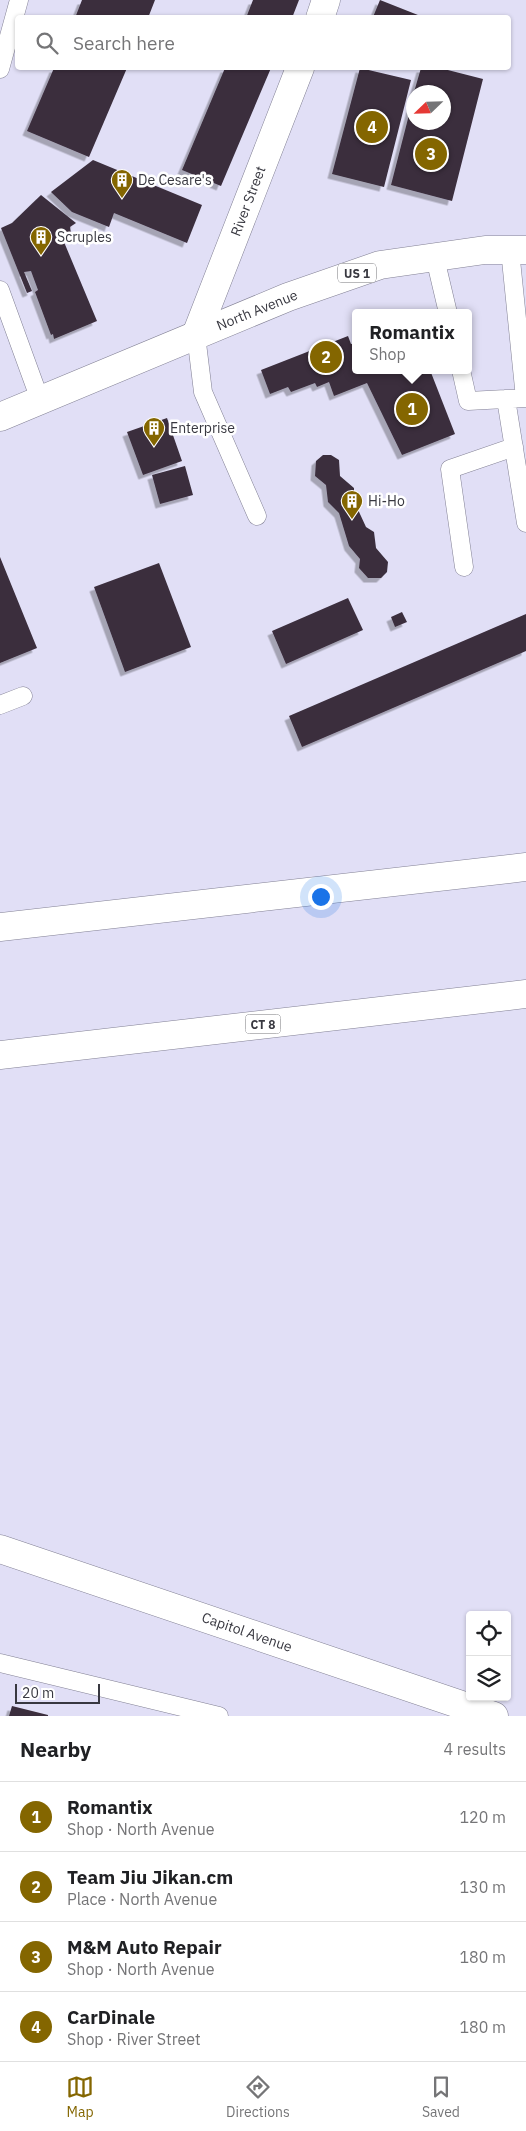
<!DOCTYPE html>
<meta charset="utf-8">
<style>
:root{--surface:#fff;--page:#f2f2f2;--text:#202124;--muted:#757577;--line:#e0e0e0;--accent:#846600}
body{margin:0;font-family:"IBM Plex Sans",sans-serif;background:var(--page);color:var(--text)}
.controls{position:absolute;right:15px;bottom:15px;display:grid;overflow:hidden;border-radius:5px;box-shadow:0 1px 4px #0004}
.controls button{width:45px;height:45px;display:grid;place-items:center;padding:0;border:0;border-bottom:1px solid var(--line);background:var(--surface);color:var(--text);font:25px sans-serif}
.compass{position:absolute;left:406px;top:85px;width:45px;height:45px;border-radius:50%;background:var(--surface);box-shadow:0 1px 4px #0004;rotate:247deg}
.scale{position:absolute;left:15px;bottom:12px;width:85px;box-sizing:border-box;padding-left:5px;border:2px solid #383840;border-top:0;font-size:14px;line-height:18px;white-space:nowrap;color:#383840;-webkit-text-stroke:4px #fff;paint-order:stroke}
.you{position:absolute;left:320px;top:896px;width:18px;height:18px;margin:-12px;border:4px solid #fff;border-radius:50%;background:#1a73e8;box-shadow:0 0 0 8px #1a73e833}
.badge{display:grid;place-items:center;width:32px;height:32px;border-radius:50%;background:var(--accent);color:#fff;font-size:16px;font-weight:700}
.pin{position:absolute;translate:-50% -50%;border:2px solid #fff;box-shadow:0 1px 5px #0006}
.popup{position:absolute;left:352px;top:309px;width:120px;height:65px;box-sizing:border-box;display:grid;place-content:center;border-radius:5px;background:var(--surface);filter:drop-shadow(0 1px 4px #0005);font-size:16px;white-space:nowrap;color:var(--muted)}
.popup b{font-size:19px;color:var(--text)}
.popup::after{content:'';position:absolute;left:50%;top:100%;margin-left:-10px;border:10px solid transparent;border-top-color:var(--surface)}
.list{margin:0;padding:0;list-style:none}
h2{display:flex;justify-content:space-between;align-items:center;height:65px;margin:0;padding:0 20px;font-size:21px}
h2 small{font-size:16px;font-weight:400;color:var(--muted)}
.list li{display:grid;grid-template-columns:32px 1fr auto;gap:15px;align-items:center;box-sizing:border-box;height:70px;padding:0 20px;border-top:1px solid var(--line)}
.list b{display:block;font-size:19px;white-space:nowrap}
.list p{margin:0;font-size:16px;white-space:nowrap;color:var(--muted)}
.list em{font-size:16px;font-style:normal;color:var(--muted)}
.icon{flex:none;width:28px;height:28px;fill:none;stroke:currentColor;stroke-width:2;stroke-linecap:round;stroke-linejoin:round}
.map{position:relative;flex:none;width:526px;height:1716px;overflow:hidden}
.search{position:absolute;background:var(--surface);box-shadow:0 1px 4px #0004;left:15px;right:15px;top:15px;height:55px;display:flex;align-items:center;gap:12px;box-sizing:border-box;padding:0 18px;border-radius:5px;color:var(--muted);font-size:19px}
.sheet{height:345px;background:var(--surface)}
nav{display:flex;justify-content:space-around;align-items:center;box-sizing:border-box;height:70px;border-top:1px solid var(--line);background:var(--surface);font-size:14px;color:var(--muted)}
nav a{display:grid;justify-items:center;gap:2px}
nav .on{color:var(--accent)}
.map>svg:first-child{display:block}
.building{fill:#3b2e3d;filter:url(#shadow)}
.lines{fill:none;stroke-linecap:round;stroke-linejoin:round}
.lane-casing{stroke:#828094;stroke-width:19}
.street-casing{stroke:#828094;stroke-width:29}
.secondary-casing{stroke:#828094;stroke-width:29}
.primary-casing{stroke:#828094;stroke-width:29}
.highway-casing{stroke:#828094;stroke-width:29}
.lane{stroke:#fff;stroke-width:18}
.street{stroke:#fff;stroke-width:28}
.secondary{stroke:#fff;stroke-width:28}
.primary{stroke:#fff;stroke-width:28}
.highway{stroke:#fff;stroke-width:28}
.labels{text-anchor:middle;dominant-baseline:central;stroke-width:5;stroke-linejoin:round;paint-order:stroke}
.shield{fill:#fff;stroke:#747479;stroke-width:1}
.shield-label{font-size:12px;font-weight:bold;fill:#383840}
.poi-label{font-size:14px;fill:#383840;stroke:#fff;text-anchor:start}
.street-label{font-size:14px;fill:#383840;stroke:#fff}
</style>
<div class="map">
<svg width="526" height="1716" viewBox="0 0 526 1716">
<defs>
<filter id="shadow"><feDropShadow dx="-4.5" dy="4.5" stdDeviation="0" flood-color="#0004"/></filter>
</defs>
<rect width="100%" height="100%" fill="#e1dff6"/>
<path class="building" d="M82,0h73l-7,18h-73z
M253,0h46l-7,18h-46z
M380,0l43,17v1h-48l-2,-1z
M54,68h73l-38,89 -62,-26z
M225,68h46l-50,118 -39,-16z
M360,68l51,12 -27,107 -52,-13z
M421,68h19l43,11 -31,122 -61,-16 22,-86 1,23h30v-30h-30z
M93,160l109,45 -15,38 -73,-30 -5,14 -37,-15 -21,-20z
M41,195l35,28 -6,4 1,6 -7,9 33,79 -43,18 -1,-5 -2,1 -16,-43 3,-2 -7,-19 -7,1 8,19 -5,2 -26,-65 11,-5z
M348,336l3,8 5,-1v27h74l25,64 -53,21 -35,-72 -33,13 -5,-14 -12,5 -2,-4 -24,9 -3,-5 -18,7 -9,-24z
M167,418l15,43 -39,14 -16,-43z
M323,455h8l8,5 1,16 14,12v13l12,26 8,5 2,16 12,14 -1,10 -6,6h-13l-9,-10 1,-9 -11,-13 -10,-33 -11,-11 -2,-17 -11,-9 1,-15z
M185,466l8,29 -33,9 -8,-29z
M0,557l37,91 -37,15z
M159,563l32,84 -66,25 -31,-85z
M348,598l15,32 -77,34 -14,-33z
M402,612l5,10 -12,5 -4,-10z
M526,614v37l-224,96 -13,-31z
M12,1706l36,9v1h-39z"/>
<g class="lines">
<g class="lane-casing">
<path id="lane" d="M0,69l19,-69
M435,258l13,55
M0,290l40,110
M196,335l7,57 54,124
M461,370l7,31 57,-3 -15,-148
M506,399l20,124
M464,567l-14,-98 64,-22
M0,705l23,-9
M0,1663l219,53"/>
</g>
<g class="street-casing">
<path id="street" d="M320,18l6,-18
M196,335l104,-267"/>
</g>
<g class="secondary-casing">
<path id="secondary" d="M0,1549l494,167"/>
</g>
<g class="primary-casing">
<path id="primary" d="M0,417l288,-120 92,-32 105,-15h41"/>
</g>
<g class="highway-casing">
<path id="highway" d="M0,927l526,-60
M0,1055l526,-61"/>
</g>
<use href="#lane" class="lane"/>
<use href="#street" class="street"/>
<use href="#secondary" class="secondary"/>
<use href="#primary" class="primary"/>
<use href="#highway" class="highway"/>
</g>
<defs>
<g id="building-pin" transform="scale(1.125)"><path d="M0 17L-7.5 6A9.5 9.5 0 1 1 7.5 6Z" fill="#846600" stroke="#fff"/><path d="M-4-6H4V6H1V3H-1V6H-4ZM-2.5-4.3h1.7v1.8h-1.7ZM.8-4.3h1.7v1.8H.8ZM-2.5-1h1.7V.8h-1.7ZM.8-1h1.7V.8H.8Z" fill="#fff"/></g>
</defs>
<g fill-rule="evenodd">
<use href="#building-pin" x="122" y="180"/>
<use href="#building-pin" x="41" y="237"/>
<use href="#building-pin" x="154" y="428"/>
<use href="#building-pin" x="352" y="501"/>
</g>
<g class="labels">
<g class="shield">
<rect x="338" y="263.5" width="38" height="19" rx="4"/>
<rect x="245.5" y="1014.5" width="35" height="19" rx="4"/>
</g>
<g class="shield-label">
<text x="357" y="273">US 1</text>
<text x="263" y="1024">CT 8</text>
</g>
<g class="poi-label">
<text x="138" y="180">De Cesare's</text>
<text x="57" y="237">Scruples</text>
<text x="170" y="428">Enterprise</text>
<text x="368" y="501">Hi-Ho</text>
</g>
<g class="street-label">
<text transform="translate(248 201) rotate(-69)">River Street</text>
<text transform="translate(257 310) rotate(-22)">North Avenue</text>
<text transform="translate(247 1632) rotate(19)">Capitol Avenue</text>
</g>
</g>
</svg>
<div class="controls">
<button><svg class="icon" aria-label="locate" viewBox="0 0 24 24"><circle cx="12" cy="12" r="6"/><path d="M12 2v4M12 18v4M2 12h4M18 12h4"/></svg></button>
<button><svg class="icon" aria-label="layers" viewBox="0 0 24 24"><path d="M12 4l9 5-9 5-9-5zM3 14l9 5 9-5"/></svg></button>
</div>
<svg class="compass" viewBox="-18 -18 36 36"><path d="M0-13l5 13h-10z" fill="#e53935"/><path d="M0 13l5-13h-10z" fill="#757577"/></svg>
<div class="scale">20 m</div>
<div class="you"></div>
<div class="pin badge" style="left:412px;top:409px">1</div>
<div class="popup"><b>Romantix</b>Shop</div>
<div class="pin badge" style="left:326px;top:357px">2</div>
<div class="pin badge" style="left:431px;top:154px">3</div>
<div class="pin badge" style="left:372px;top:127px">4</div>
<div class="search"><svg class="icon" aria-label="search" viewBox="0 0 24 24"><circle cx="10" cy="10" r="6"/><path d="M15 15l6 6"/></svg>Search here</div>
</div>
<section class="sheet">
<h2>Nearby<small>4 results</small></h2>
<ul class="list">
<li><span class="badge">1</span><div><b>Romantix</b><p>Shop · North Avenue</p></div><em>120 m</em></li>
<li><span class="badge">2</span><div><b>Team Jiu Jikan.cm</b><p>Place · North Avenue</p></div><em>130 m</em></li>
<li><span class="badge">3</span><div><b>M&amp;M Auto Repair</b><p>Shop · North Avenue</p></div><em>180 m</em></li>
<li><span class="badge">4</span><div><b>CarDinale</b><p>Shop · River Street</p></div><em>180 m</em></li>
</ul>
</section>
<nav>
<a class="on"><svg class="icon" aria-label="map" viewBox="0 0 24 24"><path d="M3 6l6-2 6 2 6-2v14l-6 2-6-2-6 2zM9 4v14M15 6v14"/></svg>Map</a>
<a><svg class="icon" aria-label="directions" viewBox="0 0 24 24"><path d="M12 3l9 9-9 9-9-9zM9 14v-3h6M13 9l2 2-2 2"/></svg>Directions</a>
<a><svg class="icon" aria-label="saved" viewBox="0 0 24 24"><path d="M7 4h10v16l-5-4-5 4z"/></svg>Saved</a>
</nav>
